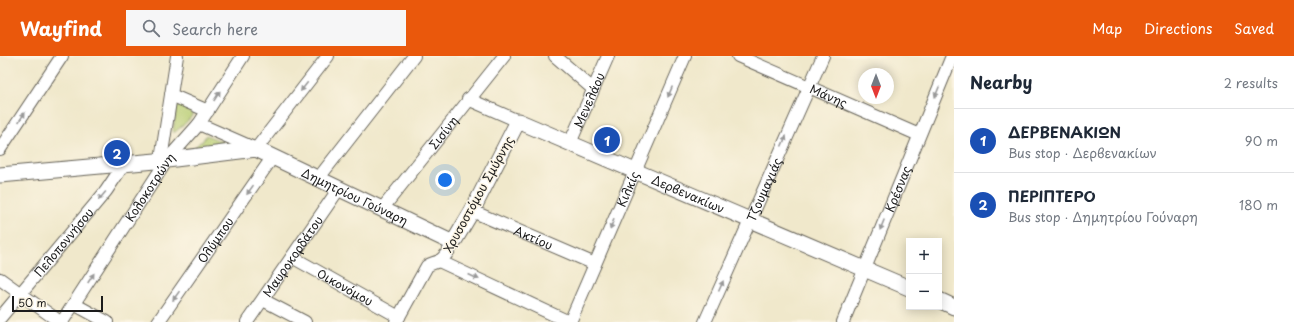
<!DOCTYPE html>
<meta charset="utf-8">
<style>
:root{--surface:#fff;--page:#f6f6f7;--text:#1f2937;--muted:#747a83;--line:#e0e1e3;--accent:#ea580c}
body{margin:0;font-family:"Playpen Sans",sans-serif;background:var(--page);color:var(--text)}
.controls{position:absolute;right:12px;bottom:12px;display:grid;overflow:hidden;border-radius:0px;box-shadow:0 2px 10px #0003}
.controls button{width:36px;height:36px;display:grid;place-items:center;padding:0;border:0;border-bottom:1px solid var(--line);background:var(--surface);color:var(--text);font:20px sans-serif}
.compass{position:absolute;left:858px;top:12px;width:36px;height:36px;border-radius:50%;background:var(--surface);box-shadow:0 2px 10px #0003;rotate:180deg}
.scale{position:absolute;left:12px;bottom:10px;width:91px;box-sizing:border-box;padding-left:4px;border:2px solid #1c1c1c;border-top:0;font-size:11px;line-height:14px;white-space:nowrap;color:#1c1c1c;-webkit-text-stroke:3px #fcf5e5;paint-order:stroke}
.you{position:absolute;left:445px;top:124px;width:14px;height:14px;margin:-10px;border:3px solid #fff;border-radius:50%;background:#1a73e8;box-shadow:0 0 0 6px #1a73e833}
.badge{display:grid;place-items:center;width:26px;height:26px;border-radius:50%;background:var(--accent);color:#fff;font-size:13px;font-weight:700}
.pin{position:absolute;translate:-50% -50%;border:2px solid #fff;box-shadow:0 1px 4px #0006}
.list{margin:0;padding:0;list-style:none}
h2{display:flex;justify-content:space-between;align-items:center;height:52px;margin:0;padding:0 16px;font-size:17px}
h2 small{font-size:13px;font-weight:400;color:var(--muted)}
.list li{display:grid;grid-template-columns:26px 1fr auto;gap:12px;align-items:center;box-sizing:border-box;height:64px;padding:0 16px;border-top:1px solid var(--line)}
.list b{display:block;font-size:15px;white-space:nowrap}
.list p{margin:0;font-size:13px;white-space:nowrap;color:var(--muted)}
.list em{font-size:13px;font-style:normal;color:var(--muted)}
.icon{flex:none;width:22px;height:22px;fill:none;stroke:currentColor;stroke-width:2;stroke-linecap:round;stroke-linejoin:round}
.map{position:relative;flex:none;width:954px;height:266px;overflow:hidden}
header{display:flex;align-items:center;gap:24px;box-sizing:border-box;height:56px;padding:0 20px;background:var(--accent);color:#fff}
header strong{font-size:19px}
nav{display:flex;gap:22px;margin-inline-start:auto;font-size:14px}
.search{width:280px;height:36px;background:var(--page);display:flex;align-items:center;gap:10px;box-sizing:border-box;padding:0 14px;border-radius:0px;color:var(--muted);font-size:15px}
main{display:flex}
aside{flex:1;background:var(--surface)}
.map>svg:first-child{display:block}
.green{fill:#b6cc70;stroke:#697446}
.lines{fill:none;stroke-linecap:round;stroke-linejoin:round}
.minor-casing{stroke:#666359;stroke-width:14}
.tertiary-casing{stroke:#666359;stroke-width:17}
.minor{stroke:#fff;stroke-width:12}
.tertiary{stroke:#fff;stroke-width:15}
.oneway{fill:#999}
.labels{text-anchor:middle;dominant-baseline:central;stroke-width:3;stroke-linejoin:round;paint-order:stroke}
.street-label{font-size:12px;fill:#1c1c1c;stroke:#fcf5e5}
</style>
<header>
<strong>Wayfind</strong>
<div class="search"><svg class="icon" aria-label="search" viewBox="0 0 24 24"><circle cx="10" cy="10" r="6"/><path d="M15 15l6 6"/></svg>Search here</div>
<nav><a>Map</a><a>Directions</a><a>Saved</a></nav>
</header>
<main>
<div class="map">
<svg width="954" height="266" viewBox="0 0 954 266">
<rect width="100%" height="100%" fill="#fcf5e5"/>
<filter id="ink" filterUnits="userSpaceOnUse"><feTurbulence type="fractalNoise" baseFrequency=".025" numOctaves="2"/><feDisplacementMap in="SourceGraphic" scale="8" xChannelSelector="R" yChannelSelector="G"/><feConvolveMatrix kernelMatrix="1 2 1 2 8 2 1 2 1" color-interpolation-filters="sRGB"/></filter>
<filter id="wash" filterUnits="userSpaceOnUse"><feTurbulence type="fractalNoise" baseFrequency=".012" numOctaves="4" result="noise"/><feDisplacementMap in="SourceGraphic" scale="16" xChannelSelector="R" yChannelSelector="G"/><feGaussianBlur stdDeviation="0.9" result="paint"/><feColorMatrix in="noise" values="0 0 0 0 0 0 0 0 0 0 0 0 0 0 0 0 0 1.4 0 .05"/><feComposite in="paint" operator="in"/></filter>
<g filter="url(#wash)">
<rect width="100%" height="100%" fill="#f0e8cb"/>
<path class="green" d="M177,47l18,6c-2,9 -13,17 -20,23h-2v-2z
M206,79l29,12 -45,6 10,-11h2z"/>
</g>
<g filter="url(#ink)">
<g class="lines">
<g class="minor-casing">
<g id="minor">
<path d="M555,0l38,33"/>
<path id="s1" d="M738,0l181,79"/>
<path d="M171,39l37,16"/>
<path d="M468,43l50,22"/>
<path d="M199,68l57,25 72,-93"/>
<path id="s2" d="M570,87l38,-87"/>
<path d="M0,93l62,-93"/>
<path d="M167,104l-5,-7 15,-97"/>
<path d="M317,124l97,-124"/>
<path id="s3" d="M382,153l122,-153"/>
<path id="s4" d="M472,155l123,53"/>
<path id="s5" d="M292,201l107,60"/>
<path d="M439,205l130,61"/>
<path d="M0,223l60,43"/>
<path d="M263,244l42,22"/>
<path d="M74,248l33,18"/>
<path id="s6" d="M0,262l106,-127 18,-27"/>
<path id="s7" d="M62,266l105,-162 32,-36 44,-68"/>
<path id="s8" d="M158,266l114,-164"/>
<path id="s9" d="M247,266l91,-132"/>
<path d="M396,266l31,-56c4,-3 8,-3 12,-5 7,-4 10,-11 14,-18"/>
<path id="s10" d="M570,266l115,-266"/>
<path id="s11" d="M705,266l118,-266"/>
<path id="s12" d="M843,266l109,-266"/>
</g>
</g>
<g class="tertiary-casing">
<g id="tertiary">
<path id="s13" d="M0,119l167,-15 89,-11 197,94 19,-32 46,-90 391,167"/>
<path d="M939,244l15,7"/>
</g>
</g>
<use href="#minor" class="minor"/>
<use href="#tertiary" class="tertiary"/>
</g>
<defs><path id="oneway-solid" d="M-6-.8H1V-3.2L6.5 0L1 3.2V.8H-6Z"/></defs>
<g class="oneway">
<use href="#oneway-solid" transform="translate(304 31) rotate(128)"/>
<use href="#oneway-solid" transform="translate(670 36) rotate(113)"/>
<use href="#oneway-solid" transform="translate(937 36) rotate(112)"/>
<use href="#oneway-solid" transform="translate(217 40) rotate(-57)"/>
<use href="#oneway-solid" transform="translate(22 61) rotate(-56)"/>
<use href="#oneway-solid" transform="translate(784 85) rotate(-66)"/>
<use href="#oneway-solid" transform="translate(250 134) rotate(125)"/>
<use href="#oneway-solid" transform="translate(102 140) rotate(130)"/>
<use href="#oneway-solid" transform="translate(612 168) rotate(113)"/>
<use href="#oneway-solid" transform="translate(882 169) rotate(112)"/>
<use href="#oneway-solid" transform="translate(474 221) rotate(25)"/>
<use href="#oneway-solid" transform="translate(91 222) rotate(-57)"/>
<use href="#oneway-solid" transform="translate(721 230) rotate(-66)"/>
<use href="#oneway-solid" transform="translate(176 240) rotate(125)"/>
</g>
</g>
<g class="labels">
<g class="street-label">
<text stroke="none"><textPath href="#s1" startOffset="99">Μάνης</textPath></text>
<text stroke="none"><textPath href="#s2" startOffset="47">Μενελάου</textPath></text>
<text stroke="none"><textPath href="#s3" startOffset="98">Σισίνη</textPath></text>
<text stroke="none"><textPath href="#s7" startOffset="161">Κολοκοτρώνη</textPath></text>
<text stroke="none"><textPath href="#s10" startOffset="145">Κιλκίς</textPath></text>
<text stroke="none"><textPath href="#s11" startOffset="145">Τζουμαγιάς</textPath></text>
<text stroke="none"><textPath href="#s12" startOffset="144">Κρέσνας</textPath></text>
<text transform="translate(478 138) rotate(-61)">Χρυσοστόμου Σμύρνης</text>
<text stroke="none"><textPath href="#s13" startOffset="799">Δερβενακίων</textPath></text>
<text stroke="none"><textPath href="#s13" startOffset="367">Δημητρίου Γούναρη</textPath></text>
<text stroke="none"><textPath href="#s4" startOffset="67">Ακτίου</textPath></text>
<text stroke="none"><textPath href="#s8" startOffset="100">Ολύμπου</textPath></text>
<text stroke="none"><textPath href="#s6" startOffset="99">Πελοποννήσου</textPath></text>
<text stroke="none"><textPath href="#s9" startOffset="80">Μαυροκορδάτου</textPath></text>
<text stroke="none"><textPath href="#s5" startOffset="61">Οικονόμου</textPath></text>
</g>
</g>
</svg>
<div class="controls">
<button>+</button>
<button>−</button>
</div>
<svg class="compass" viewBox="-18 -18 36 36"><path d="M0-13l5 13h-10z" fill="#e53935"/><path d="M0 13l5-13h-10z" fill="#747a83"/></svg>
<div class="scale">50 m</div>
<div class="you"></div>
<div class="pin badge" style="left:607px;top:84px;background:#1a4fb4">1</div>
<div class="pin badge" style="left:117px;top:97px;background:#1a4fb4">2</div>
</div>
<aside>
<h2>Nearby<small>2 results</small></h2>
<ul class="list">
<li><span class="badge" style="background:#1a4fb4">1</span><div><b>ΔΕΡΒΕΝΑΚΙΩΝ</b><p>Bus stop · Δερβενακίων</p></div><em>90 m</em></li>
<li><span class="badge" style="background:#1a4fb4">2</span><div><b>ΠΕΡΙΠΤΕΡΟ</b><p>Bus stop · Δημητρίου Γούναρη</p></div><em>180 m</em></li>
</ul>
</aside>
</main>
